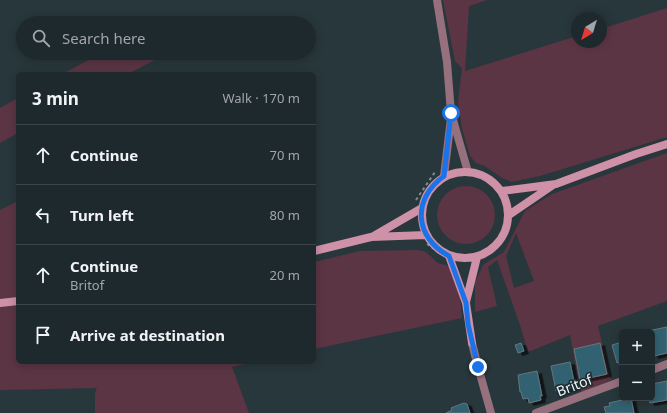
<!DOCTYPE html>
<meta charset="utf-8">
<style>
:root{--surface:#1e292d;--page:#263135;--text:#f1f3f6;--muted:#a1a6aa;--line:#3c4549}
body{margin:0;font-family:"Noto Sans",sans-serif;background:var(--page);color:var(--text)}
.controls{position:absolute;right:12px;bottom:12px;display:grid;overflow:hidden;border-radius:6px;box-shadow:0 2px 10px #0003}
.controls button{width:36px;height:36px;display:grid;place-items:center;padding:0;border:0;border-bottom:1px solid var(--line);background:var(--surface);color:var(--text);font:20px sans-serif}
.compass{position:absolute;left:571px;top:12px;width:36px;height:36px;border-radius:50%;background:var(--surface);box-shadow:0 2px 10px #0003;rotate:218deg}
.stop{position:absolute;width:12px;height:12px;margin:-9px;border:3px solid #1a73e8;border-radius:50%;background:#fff}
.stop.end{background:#1a73e8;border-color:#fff;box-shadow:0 1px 4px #0008}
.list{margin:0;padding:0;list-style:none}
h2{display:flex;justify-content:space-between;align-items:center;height:52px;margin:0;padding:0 16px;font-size:17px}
h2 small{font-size:13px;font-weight:400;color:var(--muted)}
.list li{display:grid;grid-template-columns:26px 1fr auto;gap:12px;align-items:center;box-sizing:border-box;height:60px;padding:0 16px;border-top:1px solid var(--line)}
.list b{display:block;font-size:15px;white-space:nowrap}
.list p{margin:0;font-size:13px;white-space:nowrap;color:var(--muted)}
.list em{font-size:13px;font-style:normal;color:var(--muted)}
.icon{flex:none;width:22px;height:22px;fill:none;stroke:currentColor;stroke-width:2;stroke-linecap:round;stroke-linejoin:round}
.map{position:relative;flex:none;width:667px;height:413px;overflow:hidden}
.search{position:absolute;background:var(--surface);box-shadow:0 2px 10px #0003;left:16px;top:16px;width:300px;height:44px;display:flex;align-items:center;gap:10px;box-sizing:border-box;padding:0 14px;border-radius:22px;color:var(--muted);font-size:15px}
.panel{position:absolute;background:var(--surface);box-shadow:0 2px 10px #0003;left:16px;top:72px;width:300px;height:292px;border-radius:6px}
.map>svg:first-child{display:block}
.green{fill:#5b3544;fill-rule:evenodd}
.building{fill:#316271;stroke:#65767c;filter:url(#shadow)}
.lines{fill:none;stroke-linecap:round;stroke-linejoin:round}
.path{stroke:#7d8a8e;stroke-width:2;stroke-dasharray:3 3;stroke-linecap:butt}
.minor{stroke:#97707e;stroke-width:8}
.tertiary{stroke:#97707e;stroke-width:8}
.secondary{stroke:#cf91a8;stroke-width:8}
.route{stroke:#1a73e8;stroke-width:5}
.labels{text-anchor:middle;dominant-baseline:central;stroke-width:3.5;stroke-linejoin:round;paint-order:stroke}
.street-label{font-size:14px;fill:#edf7fa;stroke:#1e2d32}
</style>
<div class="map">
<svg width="667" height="413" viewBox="0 0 667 413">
<defs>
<filter id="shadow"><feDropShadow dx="4.5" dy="2.5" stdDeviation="0" flood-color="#0009"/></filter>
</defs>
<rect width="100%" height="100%" fill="#28373c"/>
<path class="green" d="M443,0h44l-18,6 -4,65 112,-35v6h24v-13l66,-21v129l-127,39 -28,6 -10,-4 -17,-12 -9,-3 -6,-7 -8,-27 -4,-27 4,-34 -7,-7z
M102,53h66l-40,21h-66z
M18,98v35l-18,10v-35z
M667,153v148l-69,25 13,54 -30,14 -11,-59 -42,17 -8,-27 -23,-65 -9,7 9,39 -22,6v-30l8,-17 21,-13 21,-41 27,-17zM516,233l18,48 -20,7 -8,-32z
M437 215a29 29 0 1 1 58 0a29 29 0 1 1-58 0Z
M18,201v161h235l-21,5 17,46h-154v-20l2,-5 -97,2v-180z
M418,250l8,2 12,11 11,3 11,30 2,22 -148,31v-87l46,-11z"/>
<path class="building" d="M667,327v26l-13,3 -2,-5v-19h-9z
M622,342v22l-1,-2 -4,1 -5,-18z
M521,343l3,8 -6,2 -3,-8z
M600,343l7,31 -27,6 -6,-31z
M570,362l5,25 -19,4 -5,-25z
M537,371l5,25h-2l1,4 -12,3 -1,-5 -5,1 -2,-7h-1l-2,-17z
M667,381v19l-17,3 -1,-5h3v-14z
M631,398l3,15h-28l-2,-6 6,-1 -1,-3z
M464,403l3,1 3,9h-24l6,-3 -1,-2z"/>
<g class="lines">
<path class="path" d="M416,200l19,-28
M427,244l14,10"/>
<path class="minor" d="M437,0l10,62 4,51 17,59
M444,176l7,-58
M652,370l15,-6
M536,413l86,-32"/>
<path class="tertiary" d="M472,343l6,24 13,46"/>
<path class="secondary" d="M422 215a43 43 0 1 1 86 0a43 43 0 1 1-86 0Z
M502,191l54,-7 80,-30 31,-10
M509,215l44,-30
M372,237l50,-29
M314,251l57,-14 55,-2
M449,256l17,47 6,40
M466,302l11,-45
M0,303l18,-2"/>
</g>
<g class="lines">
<path class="route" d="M451,113l-7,63c-32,23 -30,61 5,80l17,47 2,21 10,43"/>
</g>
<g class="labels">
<g class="street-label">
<text transform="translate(574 385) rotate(-21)">Britof</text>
</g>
</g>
</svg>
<div class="controls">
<button>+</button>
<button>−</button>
</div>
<svg class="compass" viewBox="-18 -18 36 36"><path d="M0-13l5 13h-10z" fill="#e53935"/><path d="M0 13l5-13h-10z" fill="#a1a6aa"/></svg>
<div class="stop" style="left:451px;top:113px"></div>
<div class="stop end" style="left:478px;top:367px"></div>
<div class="search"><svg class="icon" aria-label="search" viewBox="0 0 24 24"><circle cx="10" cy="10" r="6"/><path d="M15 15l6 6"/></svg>Search here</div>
<section class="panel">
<h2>3 min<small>Walk · 170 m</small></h2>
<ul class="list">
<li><svg class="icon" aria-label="ahead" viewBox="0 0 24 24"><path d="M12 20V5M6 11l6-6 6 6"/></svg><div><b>Continue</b></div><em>70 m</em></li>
<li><svg class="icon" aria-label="left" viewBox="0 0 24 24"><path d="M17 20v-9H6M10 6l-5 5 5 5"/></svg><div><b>Turn left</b></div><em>80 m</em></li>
<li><svg class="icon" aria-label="ahead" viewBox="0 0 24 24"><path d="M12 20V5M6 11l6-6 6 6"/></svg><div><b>Continue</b><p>Britof</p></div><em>20 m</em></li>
<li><svg class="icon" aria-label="arrive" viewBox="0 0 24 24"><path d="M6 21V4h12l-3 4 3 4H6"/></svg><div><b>Arrive at destination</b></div></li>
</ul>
</section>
</div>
